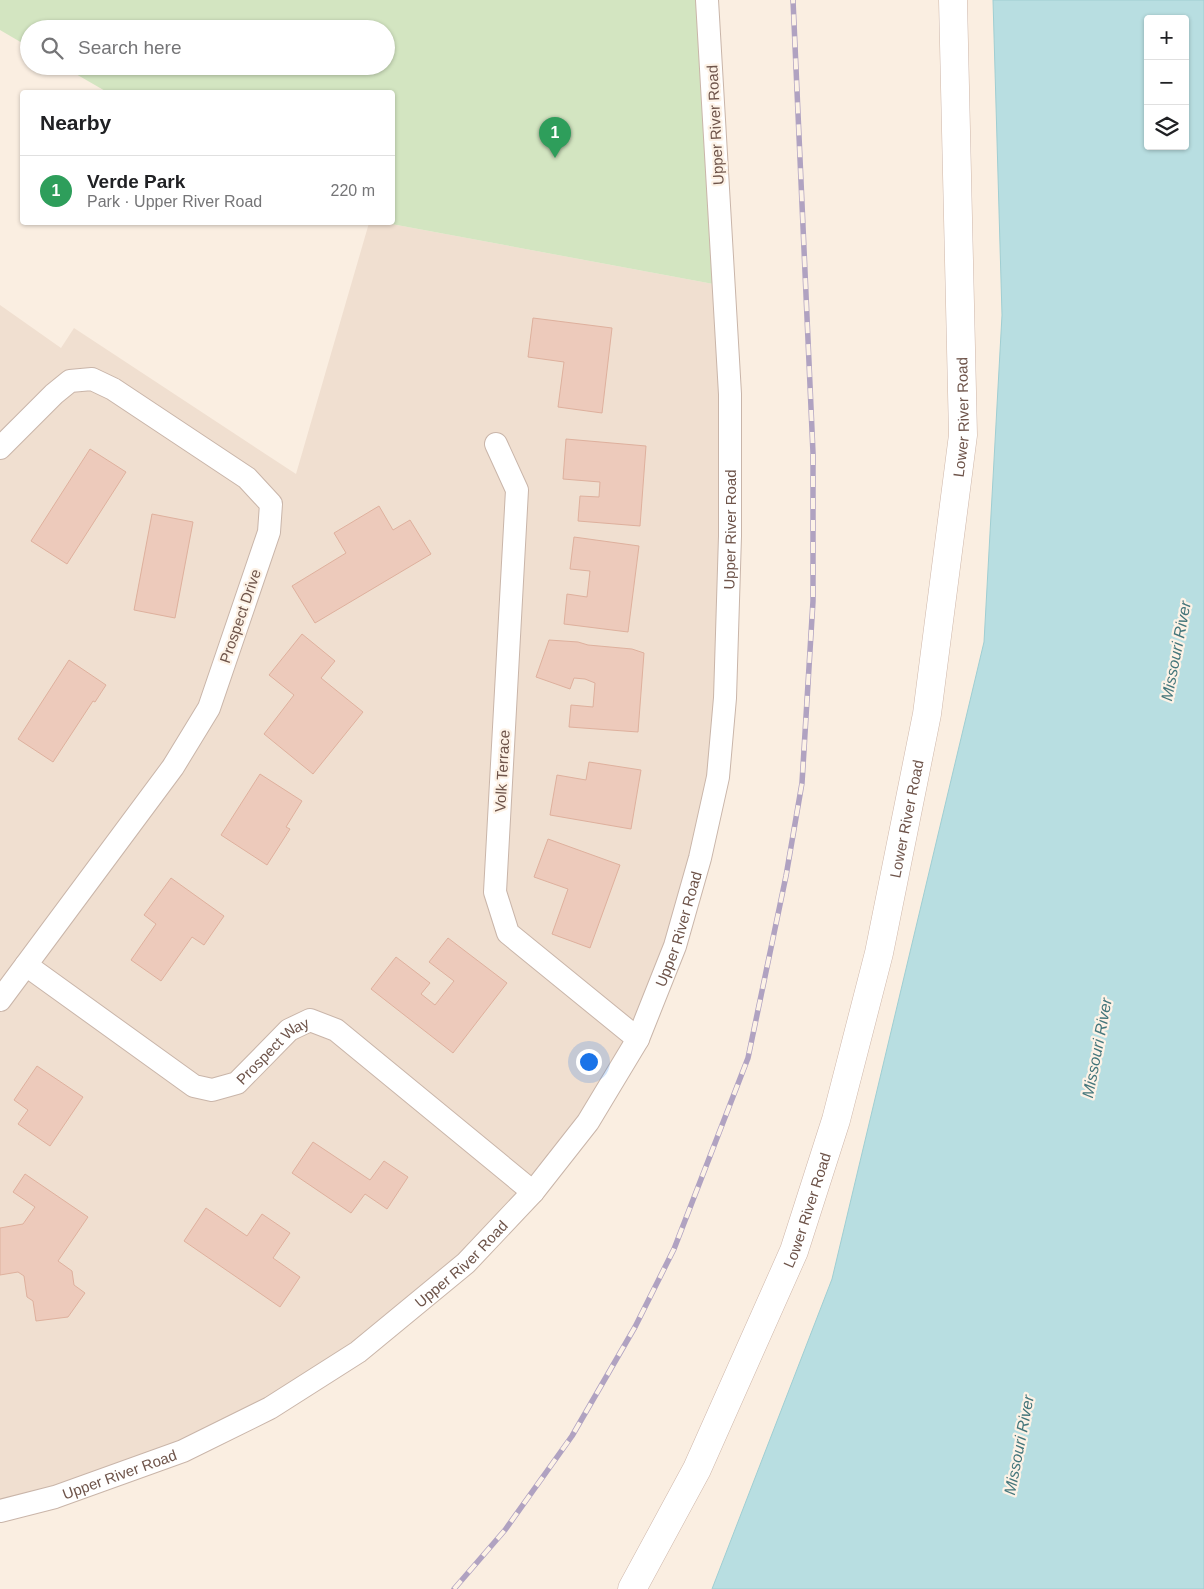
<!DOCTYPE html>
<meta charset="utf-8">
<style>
:root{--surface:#fff;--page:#f2f2f2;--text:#202124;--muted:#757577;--line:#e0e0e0;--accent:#111827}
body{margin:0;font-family:Helvetica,sans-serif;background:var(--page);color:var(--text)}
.controls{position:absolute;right:15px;top:15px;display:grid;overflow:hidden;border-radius:5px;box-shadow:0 1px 4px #0004}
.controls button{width:45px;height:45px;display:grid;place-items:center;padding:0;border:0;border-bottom:1px solid var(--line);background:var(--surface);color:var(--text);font:25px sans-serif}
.you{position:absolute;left:588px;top:1061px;width:18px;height:18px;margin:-12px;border:4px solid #fff;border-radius:50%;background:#1a73e8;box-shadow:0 0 0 8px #1a73e833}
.badge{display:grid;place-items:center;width:32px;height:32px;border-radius:50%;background:var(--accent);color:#fff;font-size:16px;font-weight:700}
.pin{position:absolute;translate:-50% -41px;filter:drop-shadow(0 1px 2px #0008)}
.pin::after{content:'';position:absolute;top:26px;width:18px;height:15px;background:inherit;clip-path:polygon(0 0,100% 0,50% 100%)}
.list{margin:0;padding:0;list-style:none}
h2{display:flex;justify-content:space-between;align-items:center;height:65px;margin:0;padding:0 20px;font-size:21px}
h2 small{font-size:16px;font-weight:400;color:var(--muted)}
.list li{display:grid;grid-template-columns:32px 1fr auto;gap:15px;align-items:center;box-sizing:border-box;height:70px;padding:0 20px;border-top:1px solid var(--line)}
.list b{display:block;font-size:19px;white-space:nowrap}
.list p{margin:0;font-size:16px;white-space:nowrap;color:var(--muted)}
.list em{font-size:16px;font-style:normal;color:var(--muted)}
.icon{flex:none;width:28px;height:28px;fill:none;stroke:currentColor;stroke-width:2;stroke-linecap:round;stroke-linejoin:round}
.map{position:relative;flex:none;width:1204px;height:1589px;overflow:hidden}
.search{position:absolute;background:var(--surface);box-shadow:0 1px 4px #0004;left:20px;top:20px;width:375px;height:55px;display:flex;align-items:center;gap:12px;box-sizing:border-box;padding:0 18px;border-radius:28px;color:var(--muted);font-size:19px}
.panel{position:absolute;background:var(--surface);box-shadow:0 1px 4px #0004;left:20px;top:90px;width:375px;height:135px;border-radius:5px}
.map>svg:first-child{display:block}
.residential{fill:#f0dfd0}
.green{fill:#d3e5c1}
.water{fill:#b8dee1;stroke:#9fced2;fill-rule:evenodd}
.building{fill:#edcabb;stroke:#deb09d}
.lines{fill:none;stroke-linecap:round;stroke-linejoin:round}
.street-casing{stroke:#c9b5a9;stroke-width:24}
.secondary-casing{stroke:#ceb6a9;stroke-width:29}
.street{stroke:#fff;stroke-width:22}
.secondary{stroke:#fff;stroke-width:28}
.rail-casing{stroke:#b0a2c1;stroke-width:5.5}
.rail{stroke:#fdf2e6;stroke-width:4;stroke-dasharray:11;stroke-linecap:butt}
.labels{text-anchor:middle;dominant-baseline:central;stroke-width:4.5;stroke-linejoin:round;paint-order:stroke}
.street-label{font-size:15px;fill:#6e544a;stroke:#fdf2e6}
.water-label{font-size:16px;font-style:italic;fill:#43757a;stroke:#fdf2e6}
</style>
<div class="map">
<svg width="1204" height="1589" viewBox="0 0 1204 1589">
<rect width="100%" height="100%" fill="#faeee1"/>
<path class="residential" d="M369,223h17l338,63 -6,491 -80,262 -172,224 -196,145 -270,104v-1207l61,43 13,-20 222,146z"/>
<path class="green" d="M0,0h707l17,286 -338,-63 6,-1v-130h-285l-45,-26h324v-37h-357v18l-29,-17z"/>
<path class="water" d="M993,0h211v1589h-492l120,-310 152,-637 18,-327zM1148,19h37v127h-37z"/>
<path class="building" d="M533,318l79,10 -10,85 -44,-6 6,-45 -36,-5z
M566,439l80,7 -6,80 -62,-5 2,-25 19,1 1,-15 -37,-3z
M90,449l36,23 -59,92 -36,-23z
M379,506l14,24 17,-10 21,34 -116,69 -23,-37 54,-33 -12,-20z
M152,514l41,8 -18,96 -41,-8z
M574,537l65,9 -11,86 -64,-8 3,-30 20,3 3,-26 -20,-2z
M302,634l33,27 -14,17 42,34 -50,62 -49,-40 30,-39 -25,-20z
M549,640l29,2 10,3 44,4 12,4 -6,79 -69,-5 2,-22 22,2 2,-24 -10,-4 -11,-1 -4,11 -34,-12z
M69,660l37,25 -11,17 -2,-1 -40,61 -35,-23z
M589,762l52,8 -10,59 -81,-14 7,-40 29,5z
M260,774l42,27 -16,26 4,2 -23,36 -46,-30z
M548,839l72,26 -30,83 -38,-14 16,-45 -34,-12z
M171,878l53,38 -20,29 -12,-8 -31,44 -30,-21 25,-36 -12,-9z
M448,938l59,45 -54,70 -82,-64 25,-32 34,26 -9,11 14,11 19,-24 -25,-19z
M37,1066l46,31 -33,49 -32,-22 10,-14 -14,-10z
M313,1142l57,38 14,-19 24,16 -21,32 -22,-15 -14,19 -59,-40z
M25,1174l63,43 -30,44 14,10 2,14 11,8 -17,24 -32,4 -3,-20 -6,-4 -3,-21 -6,-4 -18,3v-47l23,-4 12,-17 -22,-15z
M206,1208l41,28 15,-22 28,19 -17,25 27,19 -20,30 -96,-66z"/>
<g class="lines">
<g class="street-casing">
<g id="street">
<path d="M496,444l21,46 -22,402 13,41 130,106"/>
<path d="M0,448l54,-54 16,-13 22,-2 21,10 134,89 24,26 -2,28 -60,176 -36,59 -173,233"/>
<path id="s1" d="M26,965l168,121 18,4 25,-7 52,-53 21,-10 26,10 197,162"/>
<path id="s2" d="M0,1511l55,-14 128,-46 87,-43 88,-56 108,-89 67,-71 55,-70 50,-83 37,-93 25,-88 18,-81 7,-79 5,-162v-142l-23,-394"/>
</g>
</g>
<g class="secondary-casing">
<g id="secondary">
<path id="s3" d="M632,1589l65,-120 97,-218 42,-131 43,-167 48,-239 36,-279 -10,-435"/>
</g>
</g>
<use href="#street" class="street"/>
<use href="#secondary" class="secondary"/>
<g class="rail-casing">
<path id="rail" d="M454,1589l51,-59 67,-94 63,-109 39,-78 74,-191 38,-182 16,-93 11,-182v-148l-20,-453"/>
</g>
<use href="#rail" class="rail"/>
</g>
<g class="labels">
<g class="street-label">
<text transform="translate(715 125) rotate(-93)">Upper River Road</text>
<text stroke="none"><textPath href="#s3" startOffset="1228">Lower River Road</textPath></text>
<text stroke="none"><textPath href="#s2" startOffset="1340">Upper River Road</textPath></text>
<text transform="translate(240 616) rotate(-71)">Prospect Drive</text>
<text transform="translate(502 771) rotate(-87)">Volk Terrace</text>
<text stroke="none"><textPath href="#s3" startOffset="822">Lower River Road</textPath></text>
<text stroke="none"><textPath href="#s2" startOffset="935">Upper River Road</textPath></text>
<text stroke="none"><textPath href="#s1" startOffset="300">Prospect Way</textPath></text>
<text stroke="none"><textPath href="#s3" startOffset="418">Lower River Road</textPath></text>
<text stroke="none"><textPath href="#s2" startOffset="530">Upper River Road</textPath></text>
<text stroke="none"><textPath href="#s2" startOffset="125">Upper River Road</textPath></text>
</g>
<g class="water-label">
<text transform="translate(1176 651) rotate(-79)">Missouri River</text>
<text transform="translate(1097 1048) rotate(-79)">Missouri River</text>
<text transform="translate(1019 1445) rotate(-79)">Missouri River</text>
</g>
</g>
</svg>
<div class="controls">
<button>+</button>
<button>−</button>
<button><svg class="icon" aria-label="layers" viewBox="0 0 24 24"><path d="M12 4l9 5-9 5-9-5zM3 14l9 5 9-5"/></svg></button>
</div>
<div class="you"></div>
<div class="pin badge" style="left:555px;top:158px;background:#2e9e5b">1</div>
<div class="search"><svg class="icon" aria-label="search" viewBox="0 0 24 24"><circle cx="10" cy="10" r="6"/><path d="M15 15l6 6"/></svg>Search here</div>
<section class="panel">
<h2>Nearby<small></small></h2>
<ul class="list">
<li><span class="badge" style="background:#2e9e5b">1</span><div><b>Verde Park</b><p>Park · Upper River Road</p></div><em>220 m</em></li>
</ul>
</section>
</div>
